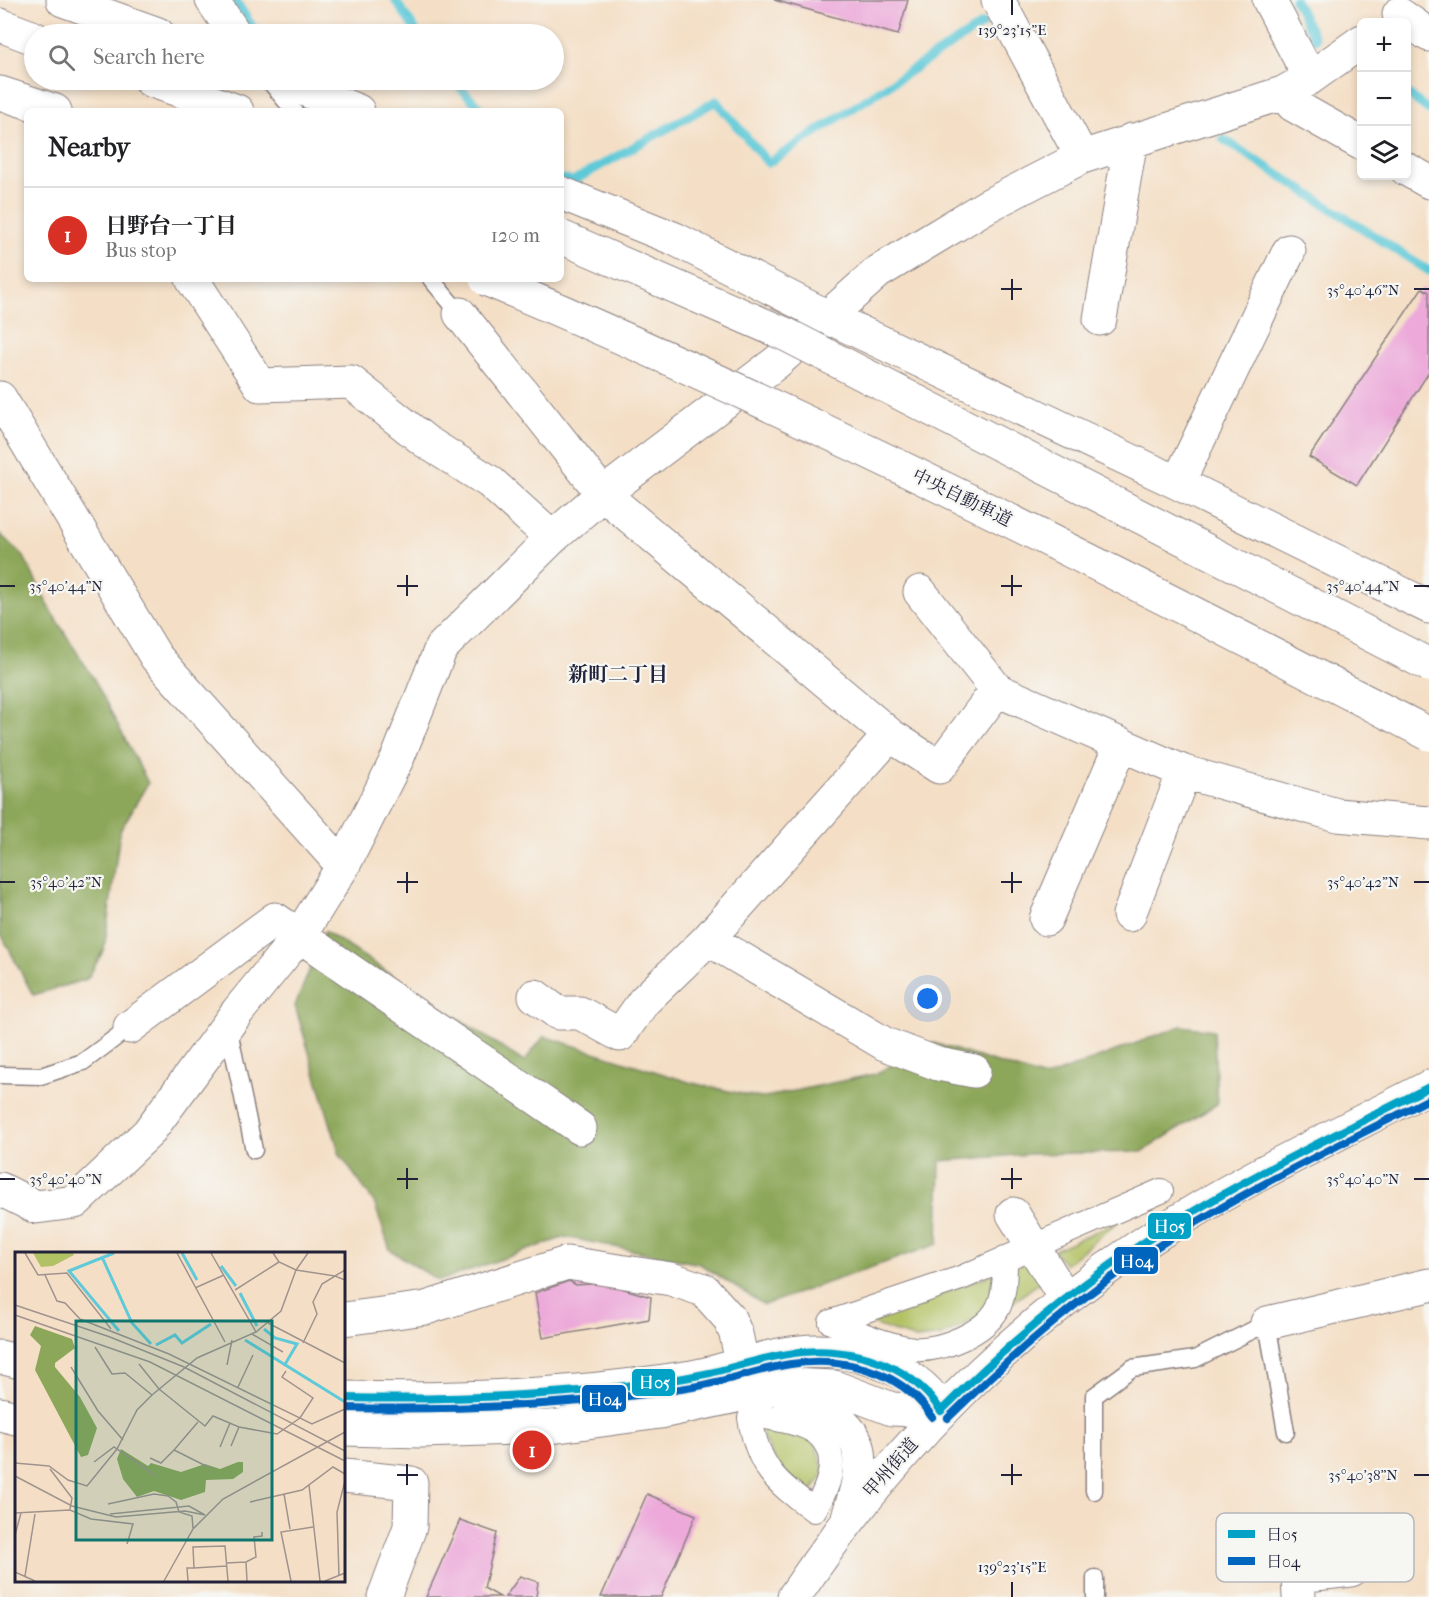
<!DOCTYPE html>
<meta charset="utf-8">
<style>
:root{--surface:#fff;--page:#f6f6f6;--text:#202124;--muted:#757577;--line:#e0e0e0;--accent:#d93025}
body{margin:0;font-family:"IM FELL French Canon","Noto Serif JP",serif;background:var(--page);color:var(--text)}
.controls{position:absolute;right:18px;top:18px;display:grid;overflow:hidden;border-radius:9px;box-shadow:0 3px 9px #0003}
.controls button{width:54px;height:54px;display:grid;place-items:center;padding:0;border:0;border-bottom:2px solid var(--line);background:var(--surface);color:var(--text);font:30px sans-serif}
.you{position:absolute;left:928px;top:999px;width:21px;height:21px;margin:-15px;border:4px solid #fff;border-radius:50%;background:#1a73e8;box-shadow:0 0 0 9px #1a73e833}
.badge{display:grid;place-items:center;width:39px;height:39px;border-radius:50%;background:var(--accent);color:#fff;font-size:20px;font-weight:700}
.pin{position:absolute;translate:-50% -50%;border:3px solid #fff;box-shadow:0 2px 6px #0006}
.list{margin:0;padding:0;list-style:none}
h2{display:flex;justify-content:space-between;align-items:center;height:78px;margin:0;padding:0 24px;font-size:26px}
h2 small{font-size:20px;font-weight:400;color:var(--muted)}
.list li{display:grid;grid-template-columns:39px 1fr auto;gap:18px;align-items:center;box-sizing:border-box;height:96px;padding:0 24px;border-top:2px solid var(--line)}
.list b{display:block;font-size:22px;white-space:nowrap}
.list p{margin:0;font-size:20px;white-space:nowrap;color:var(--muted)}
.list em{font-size:20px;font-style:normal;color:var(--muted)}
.icon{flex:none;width:33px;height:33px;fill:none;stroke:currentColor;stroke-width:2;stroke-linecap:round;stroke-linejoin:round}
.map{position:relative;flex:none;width:1429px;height:1597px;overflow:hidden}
.search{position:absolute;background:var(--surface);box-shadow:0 3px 9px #0003;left:24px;top:24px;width:540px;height:66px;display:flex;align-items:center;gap:15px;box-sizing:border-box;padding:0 21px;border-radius:33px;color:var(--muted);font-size:22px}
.panel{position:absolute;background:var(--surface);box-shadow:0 3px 9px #0003;left:24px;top:108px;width:540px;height:174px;border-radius:9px}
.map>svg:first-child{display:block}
.green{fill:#b2c164;stroke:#6a7250;stroke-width:1.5}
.forest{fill:#8da75a;stroke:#58644a;stroke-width:1.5}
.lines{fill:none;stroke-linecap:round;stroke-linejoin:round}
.stream{stroke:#5ec9d8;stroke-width:9}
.building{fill:#eca9d9}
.service-casing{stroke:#8b8080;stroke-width:19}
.pedestrian-casing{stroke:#8b8080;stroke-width:26}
.minor-casing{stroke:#8b8080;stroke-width:35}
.tertiary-casing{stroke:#8b8080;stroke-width:35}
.secondary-casing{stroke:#8b8080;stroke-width:35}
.motorway-casing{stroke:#8b8080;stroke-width:35}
.service{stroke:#fff;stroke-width:16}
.pedestrian{stroke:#fff;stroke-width:24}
.minor{stroke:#fff;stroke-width:33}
.tertiary{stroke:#fff;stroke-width:33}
.secondary{stroke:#fff;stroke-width:33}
.motorway{stroke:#fff;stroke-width:33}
.motorway-bridge-casing{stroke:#8b8080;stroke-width:35;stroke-linecap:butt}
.motorway-bridge{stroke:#fff;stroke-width:33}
.bus-1-casing{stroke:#f6f6f2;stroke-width:12}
.bus-2-casing{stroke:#f6f6f2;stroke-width:12}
.bus-1{stroke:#02a2c7;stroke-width:8}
.bus-2{stroke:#0065bd;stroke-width:8}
.ticks{fill:none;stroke:#22223b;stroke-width:2}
.labels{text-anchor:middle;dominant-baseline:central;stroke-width:4.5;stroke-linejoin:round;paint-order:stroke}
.street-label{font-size:18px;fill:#22223b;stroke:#f6f6f2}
.neighbourhood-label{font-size:20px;font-weight:bold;fill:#22223b;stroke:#f6f6f2}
.inset-river{fill:none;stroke:#5ec9d8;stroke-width:3}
.inset-road{fill:none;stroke:#a0938e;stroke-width:1.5}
.view{fill:#0f766e;fill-opacity:0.15;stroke:#0f766e;stroke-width:3}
.inset-edge{fill:none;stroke:#22223b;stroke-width:3}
.key{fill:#f6f6f2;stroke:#b6b6bb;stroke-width:1.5}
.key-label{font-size:16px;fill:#22223b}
.ticks-label{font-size:15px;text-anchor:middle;fill:#22223b;stroke:#f6f6f2;stroke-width:4.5;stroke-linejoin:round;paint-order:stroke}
.line-badge{stroke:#f6f6f2;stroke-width:2}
.badge-label{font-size:16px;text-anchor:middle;font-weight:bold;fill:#fff}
</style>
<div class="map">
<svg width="1429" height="1597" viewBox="0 0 1429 1597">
<rect width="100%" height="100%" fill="#f6f6f2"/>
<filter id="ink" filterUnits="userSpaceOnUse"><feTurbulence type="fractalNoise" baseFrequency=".0167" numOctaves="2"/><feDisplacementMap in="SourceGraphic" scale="12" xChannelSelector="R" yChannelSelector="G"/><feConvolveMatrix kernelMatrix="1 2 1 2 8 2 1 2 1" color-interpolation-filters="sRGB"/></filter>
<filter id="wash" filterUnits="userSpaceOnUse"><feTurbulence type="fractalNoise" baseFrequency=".008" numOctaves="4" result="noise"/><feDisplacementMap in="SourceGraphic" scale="24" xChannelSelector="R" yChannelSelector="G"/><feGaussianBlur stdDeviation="1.35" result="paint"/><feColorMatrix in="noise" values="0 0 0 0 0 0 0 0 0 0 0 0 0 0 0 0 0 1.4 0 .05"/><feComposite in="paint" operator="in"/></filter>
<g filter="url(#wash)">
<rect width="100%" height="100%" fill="#f4dfc6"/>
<path class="green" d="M1119,1221l-54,44 -11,-15z
M1032,1258l8,24 -28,21 1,-38z
M995,1273l-6,29 -10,15 -37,19 -26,3 -49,-17z
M761,1431l25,1 27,8 12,32 -15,22c-24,-17 -40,-35 -49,-63z"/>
<path class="forest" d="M0,534l24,23 28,56 42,66 54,104 -28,48 -16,119 -17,29 -54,16 -33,-63z
M325,931l199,131 20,-26 148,47 69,15 114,-24 59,-31 111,35 136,-52 33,4 3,74 -75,48 -112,2 -90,7 -2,83 -174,61 -64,-41 -135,-27 -126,44 -49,-31 -16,-48 -34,-47 -45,-149z"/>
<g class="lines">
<path class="stream" d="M235,0l22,34
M395,0l23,34
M1295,0l20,39
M453,80l30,31
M1406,93l23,17
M1223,139l206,132
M563,179l10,2 143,-80 52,62 215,-139"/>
</g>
<g id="blocks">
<path class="building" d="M774,0h134l-10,35z
M1422,288l7,4v80l-72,113 -48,-28z
M569,1281l7,4 28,-2 47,14 -2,22 -106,19 -8,-45z
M647,1494l49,21 -35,82h-60z
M460,1520l37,13 -13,55 16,9h-74z
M520,1576l18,6 -2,15h-31z"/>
</g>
</g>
<g filter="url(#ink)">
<use href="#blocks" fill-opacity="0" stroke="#8b8080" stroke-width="1.5"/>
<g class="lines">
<g class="service-casing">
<path id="service" d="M271,83l23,28
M431,279l29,35
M228,1026l26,124
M0,1075l41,1 42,-14 47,-35
M1094,1491v-95l38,-28 63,-9 72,-36 19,109
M1095,1578v19"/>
</g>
<g class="pedestrian-casing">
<path id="pedestrian" d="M831,1322l130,-44 200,-87
M831,1322c26,10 55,24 83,27 27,2 71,-16 84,-41 7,-14 7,-34 7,-50
M762,1416c17,4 46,7 58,20 21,21 8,53 -6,74 -39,-28 -56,-43 -64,-92z"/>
</g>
<g class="minor-casing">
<path id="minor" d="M63,0l95,34
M212,0l23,34
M1269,0l41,78
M1399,14l30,21
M280,80l78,31
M1283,93l10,12 69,39
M1406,169l23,13
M561,193l114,46 151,77 352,167 251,124
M192,279l68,106 91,-3 74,59 65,41 62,56
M460,314l143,180 287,241 49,32 58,-77 187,82 153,43 92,8
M1100,319l31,-179
M0,398l156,259 187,209
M1178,483l111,-232
M920,592l77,98
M890,735l-182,204 177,105 53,20 36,7
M1129,915l55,-143
M1046,919l75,-175
M535,996l23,17h22l40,22 24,-34 64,-62
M130,1027l145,-108 305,209
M0,1189l36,18 39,-5 73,-69 90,-122 62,-76 43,-69 55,-109 43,-109 111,-110 51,-44 174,-132 101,-90 46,-28 63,-38 95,-49 201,-64 27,-15 52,-37
M1013,1214l52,84
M344,1319l82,-11 141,-45 104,16 33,11 25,28 7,16 12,57
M1267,1323l162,-38
M0,1414l16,4
M344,1476l67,7 -1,44 -26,70
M1299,1597l-1,-21 53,-6 3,-34"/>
</g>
<g class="tertiary-casing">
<path id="tertiary" d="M998,0l84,157
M0,1357l16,4
M785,1394c25,3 71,30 74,58 3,23 -4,44 -11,65
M344,1398c116,3 232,-3 348,-21 43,-8 84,-27 128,-26 42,0 102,21 121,60l-49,-2 -58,-22 -45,-2 -129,27 -109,15 -130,4 -77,-2"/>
</g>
<g class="secondary-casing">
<path id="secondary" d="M794,1597c92,-138 203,-255 341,-348 92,-63 196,-111 294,-162"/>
</g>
<g class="motorway-casing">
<path id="motorway" d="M0,25l34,13
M150,80l87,31
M0,93l55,18"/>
</g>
<use href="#service" class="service"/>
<use href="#pedestrian" class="pedestrian"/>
<use href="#minor" class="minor"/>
<use href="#tertiary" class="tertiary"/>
<use href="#secondary" class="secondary"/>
<use href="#motorway" class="motorway"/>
<g class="motorway-bridge-casing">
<path id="motorway-bridge" d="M561,237l226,98 642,330
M486,279c322,135 633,295 943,455"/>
</g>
<use href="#motorway-bridge" class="motorway-bridge"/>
<g class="bus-1-casing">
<path id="bus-1" d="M344,1398c104,2 209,-1 312,-16 18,-2 36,-5 54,-9 41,-10 81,-25 124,-21 43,3 84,23 107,59
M941,1411c60,-60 125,-117 196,-164 92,-62 193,-109 292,-160"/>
</g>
<g class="bus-2-casing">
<path id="bus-2" d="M344,1408c103,2 207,-1 309,-15 20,-3 39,-5 59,-10 41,-9 81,-26 125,-20 38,4 74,21 95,54
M948,1418c60,-59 124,-116 195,-162 91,-61 189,-107 286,-157"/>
</g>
<use href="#bus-1" class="bus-1"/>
<use href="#bus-2" class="bus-2"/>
</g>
</g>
<path class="ticks" d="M1012,0v15M1012,279v21M1001,289h21M1414,289h15M407,575v21M1012,575v21M0,586h15M397,586h21M1001,586h21M1414,586h15M407,872v21M1012,872v21M0,882h15M397,882h21M1001,882h21M1414,882h15M407,1168v21M1012,1168v21M0,1179h15M397,1179h21M1001,1179h21M1414,1179h15M407,1464v21M1012,1464v21M397,1475h21M1001,1475h21M1414,1475h15M1012,1582v15"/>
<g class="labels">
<g class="street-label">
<text transform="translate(962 498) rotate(26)">中央自動車道</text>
<text transform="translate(891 1468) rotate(-49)">甲州街道</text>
</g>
<g class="neighbourhood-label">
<text x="618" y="674">新町二丁目</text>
</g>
</g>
<g transform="translate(15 1252)">
<rect width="330" height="330" fill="#f4dfc6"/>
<path d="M18,1h40l1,2 -21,11 -12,1z" fill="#b2c164"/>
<path d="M20,74l37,13 3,9 -20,15v4l25,30 17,31 -9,27 -7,2 -46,-87 6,-24 -11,-11zM106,197l27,17 3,-3 30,9 24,-8 15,5 18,-7h5v10l-10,7 -27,1 -1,12 -24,8 -27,-9 -17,6 -14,-18 -6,-20z" fill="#8da75a"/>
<path class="inset-river" d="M99,1l-45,18 50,60M167,1l15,27M87,5l30,66 19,21M206,14l15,20M225,41l17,33M249,77l11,9 22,6 -13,22M230,88l100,62M141,93l19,-10 7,8 29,-19"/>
<path class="inset-road" d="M10,1l13,22 29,-2 44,56M162,1l48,89M196,1l45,79M258,1l6,9 17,8 39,6 10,-6M30,23l12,26 8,2 15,16 89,35 143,70 33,-15M180,36l29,-13M220,38l44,-28M0,53l95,32 74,30 161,84M0,63l135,47 195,99M253,71l77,40M237,82l31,18M288,91l14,-29 -4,-12 9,-18 13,-8 10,4M80,95l17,27 13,-1 27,22M124,112l20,25 46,37 8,-10 26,11 38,7 23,-16 13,-20 -31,-21 4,-6M212,113l5,-25M56,115l27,44 25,29M223,135l15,-32M183,170l-24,28 36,18M216,194l8,-19M205,195l10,-24M135,206l11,5 13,-13M79,210l20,-15 42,29M0,211l34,3 19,14 19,6 30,-37 20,-39 15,-15 45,-37 59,-26 25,-21 15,-41 12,-17M35,217l22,29 -2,11M0,224l57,30 44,11 69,-6 20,4M294,233l11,96M269,242l6,35M235,250l52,-12 31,-23 12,7M93,252l46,-10 14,2 8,6 3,10 13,4 1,12M0,261l55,-3 21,9 42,5 -6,20M95,262l79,-8 16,9M0,283l6,-22M231,310l10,-5 -2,-20 8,-1v-4M211,311l20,-1 1,19M179,316l32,-2M0,320l20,9M10,324l10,-62M324,324l-2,-64 8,-31M149,329l29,-52 30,-30 122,-67M173,329l-1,-13h7l-1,-21 32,-1 3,35M276,329l-10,-49 32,-5M310,329l20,-8"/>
<path class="view" d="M61,69h196v219h-196z"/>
<rect width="330" height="330" class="inset-edge"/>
</g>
<rect x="1216" y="1513" width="198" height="69" rx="9" class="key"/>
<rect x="1228" y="1530" width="27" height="8" fill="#02a2c7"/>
<rect x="1228" y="1557" width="27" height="8" fill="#0065bd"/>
<g class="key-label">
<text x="1266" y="1540">日05</text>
<text x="1266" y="1567">日04</text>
</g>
<g class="ticks-label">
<text x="1012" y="35">139°23'15"E</text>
<text x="1363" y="295">35°40'46"N</text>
<text x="66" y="591">35°40'44"N</text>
<text x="1363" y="591">35°40'44"N</text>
<text x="66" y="887">35°40'42"N</text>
<text x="1363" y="887">35°40'42"N</text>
<text x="66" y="1184">35°40'40"N</text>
<text x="1363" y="1184">35°40'40"N</text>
<text x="1363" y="1480">35°40'38"N</text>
<text x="1012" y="1572">139°23'15"E</text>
</g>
<g class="line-badge">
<rect x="1147" y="1212" width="45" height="28" rx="6" fill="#02a2c7"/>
<rect x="1113" y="1246" width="46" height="29" rx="6" fill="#0065bd"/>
<rect x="631" y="1368" width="45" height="29" rx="6" fill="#02a2c7"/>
<rect x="581" y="1384" width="46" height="29" rx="6" fill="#0065bd"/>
</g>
<g class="badge-label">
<text x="1169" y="1232">日05</text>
<text x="1136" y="1267">日04</text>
<text x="654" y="1388">日05</text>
<text x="604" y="1405">日04</text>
</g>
</svg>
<div class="controls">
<button>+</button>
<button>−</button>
<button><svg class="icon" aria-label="layers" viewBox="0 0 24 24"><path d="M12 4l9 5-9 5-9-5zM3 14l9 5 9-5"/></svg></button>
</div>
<div class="you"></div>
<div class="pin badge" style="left:532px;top:1450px">1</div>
<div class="search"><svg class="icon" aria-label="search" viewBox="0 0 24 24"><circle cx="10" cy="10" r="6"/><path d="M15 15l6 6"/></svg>Search here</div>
<section class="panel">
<h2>Nearby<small></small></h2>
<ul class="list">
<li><span class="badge">1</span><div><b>日野台一丁目</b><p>Bus stop</p></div><em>120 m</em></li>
</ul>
</section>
</div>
